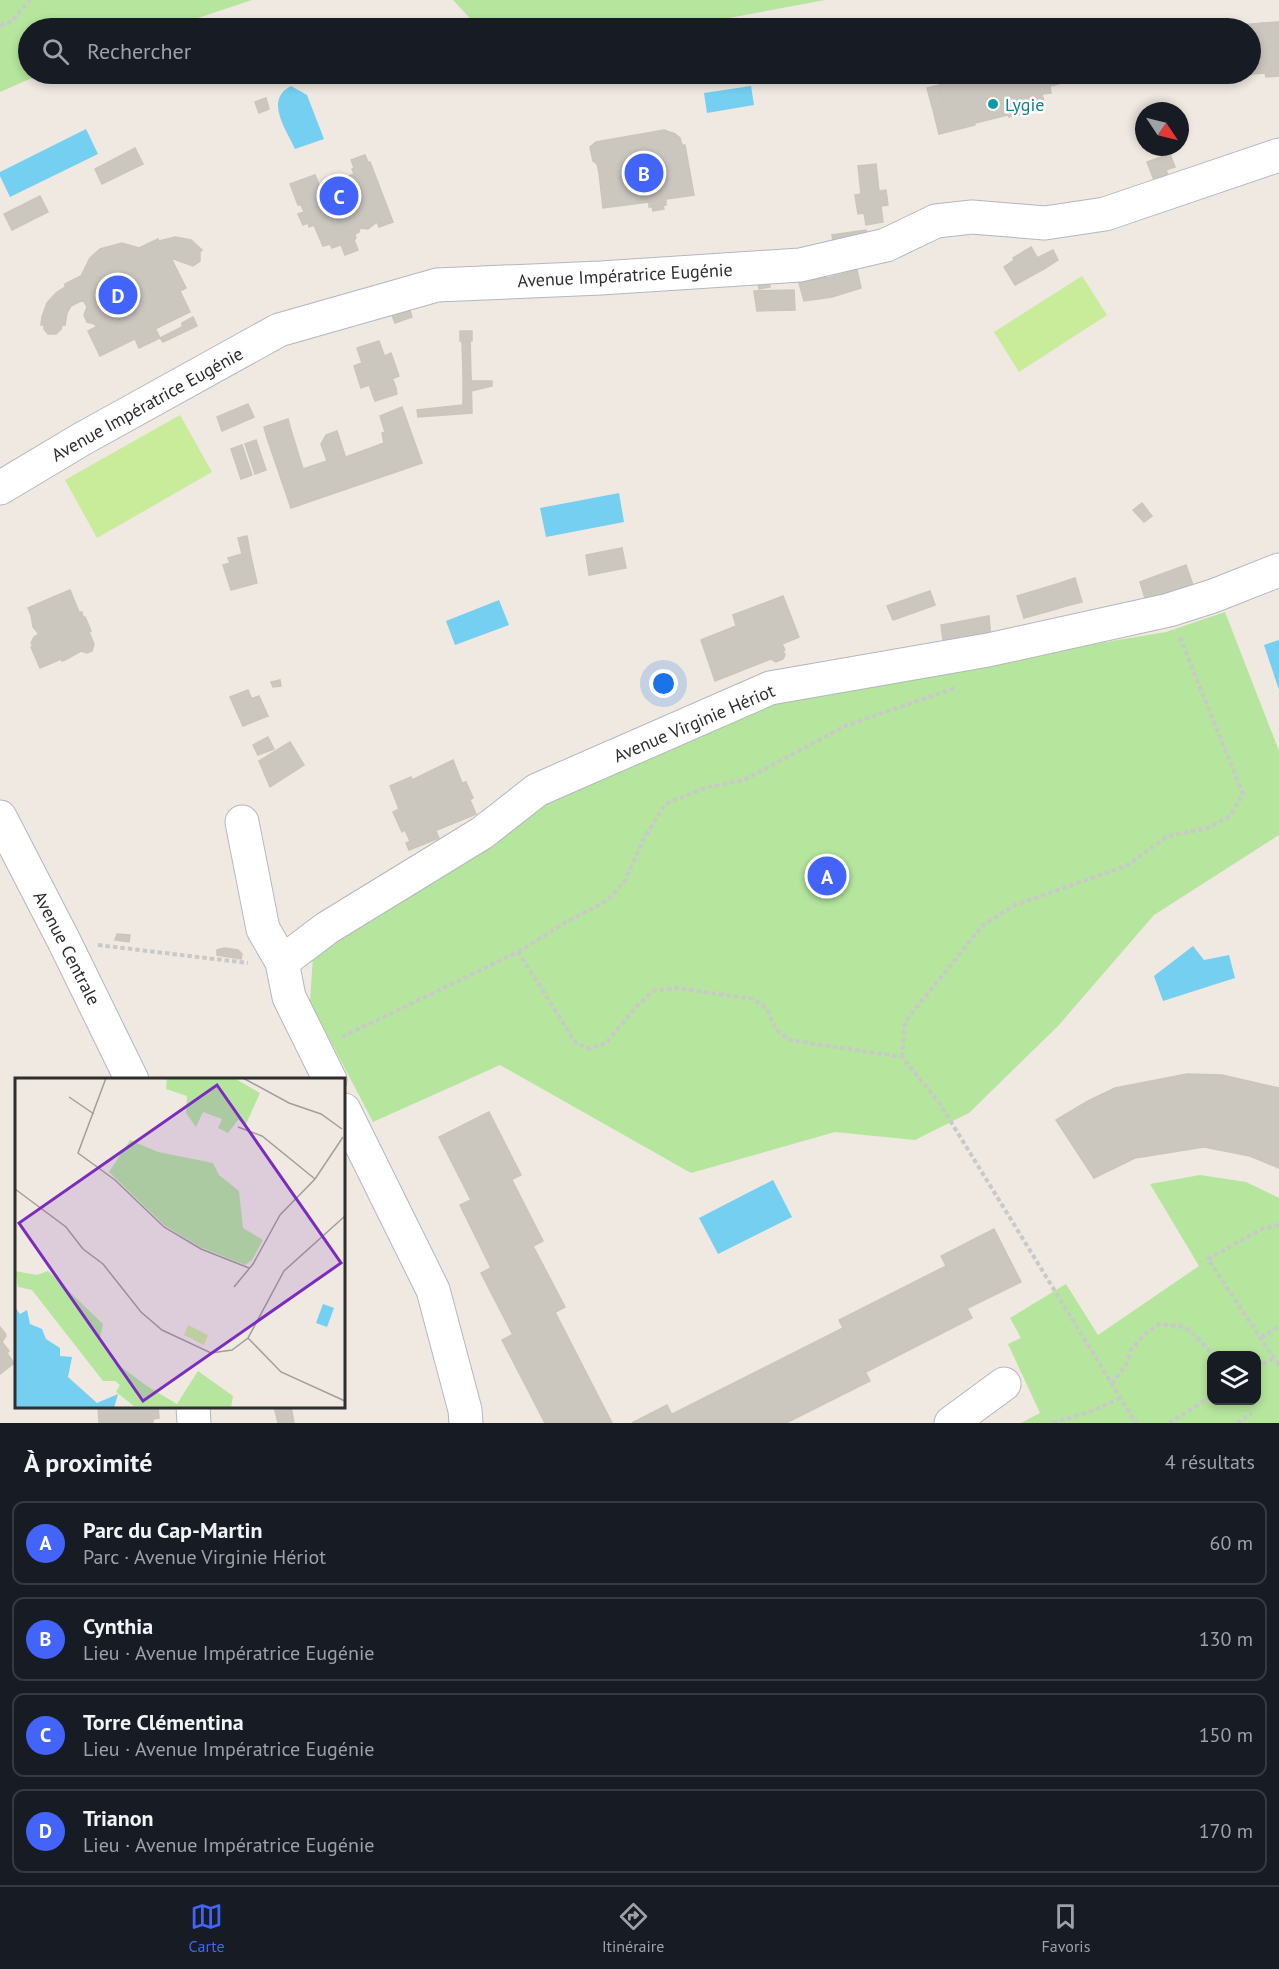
<!DOCTYPE html>
<html lang="fr">
<meta charset="utf-8">
<style>
:root{--surface:#171b24;--page:#20242c;--text:#f1f3f6;--muted:#9ea1a6;--line:#363941;--accent:#4264fb}
body{margin:0;font-family:"PT Sans",sans-serif;background:var(--page);color:var(--text)}
.controls{position:absolute;right:18px;bottom:18px;display:grid;overflow:hidden;border-radius:12px;box-shadow:0 3px 9px #0003}
.controls button{width:54px;height:54px;display:grid;place-items:center;padding:0;border:0;border-bottom:2px solid var(--line);background:var(--surface);color:var(--text);font:30px sans-serif}
.compass{position:absolute;left:1135px;top:102px;width:54px;height:54px;border-radius:50%;background:var(--surface);box-shadow:0 3px 9px #0003;rotate:125deg}
.you{position:absolute;left:664px;top:684px;width:21px;height:21px;margin:-15px;border:4px solid #fff;border-radius:50%;background:#1a73e8;box-shadow:0 0 0 9px #1a73e833}
.badge{display:grid;place-items:center;width:39px;height:39px;border-radius:50%;background:var(--accent);color:#fff;font-size:20px;font-weight:700}
.pin{position:absolute;translate:-50% -50%;border:3px solid #fff;box-shadow:0 2px 6px #0006}
.list{margin:0;padding:0;list-style:none}
h2{display:flex;justify-content:space-between;align-items:center;height:78px;margin:0;padding:0 24px;font-size:26px}
h2 small{font-size:20px;font-weight:400;color:var(--muted)}
.list li{display:grid;grid-template-columns:39px 1fr auto;gap:18px;align-items:center;box-sizing:border-box;height:84px;margin:0 12px 12px;padding:0 12px;border:2px solid var(--line);border-radius:12px}
.list b{display:block;font-size:22px;white-space:nowrap}
.list p{margin:0;font-size:20px;white-space:nowrap;color:var(--muted)}
.list em{font-size:20px;font-style:normal;color:var(--muted)}
.icon{flex:none;width:33px;height:33px;fill:none;stroke:currentColor;stroke-width:2;stroke-linecap:round;stroke-linejoin:round}
.map{position:relative;flex:none;width:1279px;height:1423px;overflow:hidden}
.search{position:absolute;background:var(--surface);box-shadow:0 3px 9px #0003;left:18px;right:18px;top:18px;height:66px;display:flex;align-items:center;gap:15px;box-sizing:border-box;padding:0 21px;border-radius:33px;color:var(--muted);font-size:22px}
.sheet{height:462px;background:var(--surface)}
nav{display:flex;justify-content:space-around;align-items:center;box-sizing:border-box;height:84px;border-top:2px solid var(--line);background:var(--surface);font-size:16px;color:var(--muted)}
nav a{display:grid;justify-items:center;gap:3px}
nav .on{color:var(--accent)}
.map>svg:first-child{display:block}
.green{fill:#b6e59e;fill-rule:evenodd}
.pitch{fill:#c9ec9a}
.water{fill:#75cff0}
.building{fill:#cbc7bf;stroke:#cbc5ba;stroke-width:1.5}
.lines{fill:none;stroke-linecap:round;stroke-linejoin:round}
.minor-casing{stroke:#b4b7c1;stroke-width:35}
.path{stroke:#c9c9c9;stroke-width:4;stroke-dasharray:4.5 3;stroke-linecap:butt}
.minor{stroke:#fff;stroke-width:33}
.culture-dot{fill:#0f9aa8;stroke:#fff;stroke-width:2}
.labels{text-anchor:middle;dominant-baseline:central;stroke-width:5;stroke-linejoin:round;paint-order:stroke}
.culture-label{font-size:18px;fill:#0d838f;stroke:#fff;text-anchor:start}
.street-label{font-size:18px;fill:#2e2e2e;stroke:#fff}
.inset-road{fill:none;stroke:#a29e99;stroke-width:1.5}
.view{fill:#7b2cbf;fill-opacity:0.15;stroke:#7b2cbf;stroke-width:3}
.inset-edge{fill:none;stroke:#2e2e2e;stroke-width:3}
</style>
<div class="map">
<svg width="1279" height="1423" viewBox="0 0 1279 1423">
<rect width="100%" height="100%" fill="#efe9e1"/>
<path class="green" d="M0,0h252l-84,28h-140v46h13l-41,18z
M453,0h372l-150,28h-196z
M1225,612l54,139v84l-125,80 -96,111 -89,87 -54,27 -80,-8 -144,41 -191,-108 -127,57 -63,-120 3,-47 241,-162 229,-97 383,-64z
M1200,1175l46,7 33,16v225h-258l19,-10 -32,-69 13,-6 -11,-20 56,-34 32,51 101,-69 -49,-82zM1212,1356h44v44h-44z"/>
<path class="pitch" d="M1082,276l25,39 -88,57 -25,-40z
M180,415l32,57 -115,66 -32,-58z"/>
<path class="water" d="M291,86l16,9 17,44 -29,10c-9,-20 -31,-49 -4,-63z
M751,86l3,19 -47,8 -3,-20z
M86,129l12,25 -88,43 -10,-21v-4z
M619,493l5,29 -78,15 -6,-29z
M499,600l10,25 -54,20 -9,-24z
M1279,640v50l-15,-45z
M1193,946l11,14 25,-5 6,23 -72,23 -9,-25z
M773,1180l19,37 -74,37 -19,-36z"/>
<path class="building" d="M1279,22v54l-13,1 -1,-4 -14,1h-2h1v-41l11,-1v-9z
M1261,23v9l-11,1v-5h-10l3,-3z
M947,74h78l1,3 19,-3h15l2,9 -12,3 1,7 -9,1 2,8 -7,7 -9,2 1,2 -20,4 -1,-2 -33,8v2l-36,9 -6,-24 11,-3 -5,-24 6,-1z
M1025,74h20l-19,3z
M940,85l4,22 -11,3 -6,-22z
M266,98l3,11 -10,4 -4,-11z
M664,130l11,4 5,4 2,7 -17,2 -2,-8 -6,1 -8,-3 -8,2 -5,4 -7,2 -21,3 -5,-3 -7,8 7,6 1,12 -5,2 -2,-9 -4,-3 -3,-14 6,-5z
M649,137l8,3 6,-1 2,8 20,-2 9,50 -28,4v6l-17,2v-5l-46,6 -4,-35 5,-2 -1,-12 -7,-6 7,-8 5,3 21,-3 7,-2 5,-4z
M135,148l8,16 -41,20 -7,-15z
M1170,154l5,13 -9,3 4,10 -14,5 -9,-23z
M365,155l3,7h2l23,60 -14,5 -2,-5 -9,7 -8,-1 -1,4 -4,2 1,4 -2,2 -22,8 -2,-4 -7,2 -9,-21 -5,2 -1,-4 -5,2 -5,-11 6,-2 -3,-7h-3l-8,-21 25,-9 5,12 34,-13 -2,-5 2,-1 -3,-8z
M876,164l3,27 7,-1 2,15 -7,1 2,16 -17,3 -2,-12 -6,1 -3,-19 6,-1 -3,-28z
M40,196l8,16 -36,18 -8,-16z
M663,205l1,4 -11,2 -1,-5z
M866,230l2,11 -34,7 -2,-13z
M175,237l16,3 11,10 -2,2v9l-7,5 -22,-8 15,30 -6,3 10,21 -90,44 -12,-25 8,-4 -1,-3 -8,-2 -3,-7 3,-8 -4,-7 -12,6 -4,7 -2,12h-3l-1,4 -5,5h-8l-4,-5v-4h-3l1,-8 5,-14 9,-10 9,-6v-3l16,-8 9,-18 10,-9 22,-6 17,5 19,-9 1,2z
M354,240l4,10 -13,5 -4,-10z
M1031,247l13,22 -29,16 -11,-18 10,-7 -1,-2z
M1053,250l5,10 -14,9 -7,-11z
M857,270l4,18 -29,9 -28,4 -6,-22 21,-6 1,4 6,-2 1,3z
M768,278l2,9 -11,2 -1,-10z
M794,290l1,20 -38,1 -3,-20z
M408,304l4,13 -17,6 -5,-13z
M193,317l4,9 -34,16 -3,-4 22,-11v-4z
M156,330l4,8 -21,10 -4,-9z
M460,331h12v10h-12z
M379,341l17,47 -23,8 -16,-48z
M462,341h8l1,33h-8z
M391,353l8,23 -7,3 -7,-23z
M362,363l7,22 -8,3 -7,-22z
M463,374h8l1,39 -54,4 -1,-7 46,-5z
M471,381h21v5l-21,5z
M396,388l1,6 -22,7 -2,-5z
M248,404l6,13 -32,14 -5,-14z
M402,407l20,56 -67,23 -9,-29 38,-14 -2,-10 3,-1 -5,-16z
M288,419l3,11 -24,8 -3,-11z
M291,430l12,39 24,-8 -6,-17 5,-9 11,-4 18,55 -64,22 -24,-70z
M256,440l10,30 -11,4 -10,-30z
M242,445l10,30 -11,4 -10,-30z
M1142,503l10,13 -8,6 -11,-12z
M247,536l4,21 -21,6 -2,-5 14,-4 -4,-16z
M622,548l4,20 -37,7 -3,-20z
M251,557l6,26 -26,7 -8,-25z
M1186,565l8,23 -47,17 -7,-23z
M1075,578l7,24 -16,4 -9,-22z
M1057,584l9,22 -13,4 -9,-22z
M1044,588l9,22 -29,8 -7,-22z
M70,590l9,22h3l1,5h2l6,14 -2,1 5,12 -2,7 -5,2 -6,-2 -16,9 -3,1 -1,-2 -21,9 -9,-21 2,-1 -2,-3 3,-6 5,-3 -6,-7 -2,-12 22,-9 -2,-8z
M930,591l5,14 -42,15 -6,-14z
M783,596l16,41 -17,7 3,6 -15,5 1,4 -56,22 -14,-41 35,-14 -3,-11z
M51,598l2,8 -22,9 -3,-7z
M989,616l2,23 -47,8 -3,-22z
M783,650l2,5 -2,4 -7,3 -5,-3 -1,-4z
M280,680l1,6 -8,1 -2,-5z
M248,690l12,29 -17,7 -13,-29z
M259,696l9,20 -8,3 -9,-20z
M268,737l6,12 -16,6 -5,-10z
M290,742l14,23 -34,22 -11,-26z
M453,760l9,23 4,-1 7,16 -3,2 6,14 -66,27 -5,-11 -3,2 -9,-20 6,-3 -9,-23 21,-9 1,3z
M436,831l3,7 -30,12 -3,-7z
M117,934l13,1 -1,7 -14,-2z
M224,948l14,2 4,4 -1,5 -24,-4v-5z
M1187,1074l35,1 57,13v80l-29,-12 -46,-9 -69,11 -41,20 -38,-58 32,-19 27,-13z
M489,1112l32,63 -50,25 -32,-63z
M512,1180l31,61 -52,27 -31,-63z
M994,1229l27,53 -53,26 -27,-52z
M533,1246l32,61 -52,28 -32,-62z
M946,1266l26,52 -106,54 -27,-52z
M555,1312l57,111h-67l-43,-83z
M0,1327l5,6 1,3 -4,6 7,9 -2,2 7,10 -14,11z
M843,1328l27,53 -84,42h-110l-4,-9z
M667,1405l9,18h-44z
M98,1406h60l1,12 -6,1v4h-54z
M274,1406h17l3,17h-16z"/>
<g class="lines">
<g class="minor-casing">
<path id="minor" d="M0,488l82,-49 197,-109 158,-45 164,-7 199,-13 86,-20 50,-24 36,-4 73,6 60,-9 174,-59
M0,817l64,124 68,139
M242,822l21,107 19,33 7,35 41,83
M282,962l45,-34 155,-95 55,-43 233,-102 218,-38 181,-40 44,-14 66,-26
M344,1110l89,180 32,120 1,13
M193,1406l1,17
M951,1423l53,-39"/>
</g>
<path class="path" d="M0,26l11,-4 19,-22
M98,945l150,18
M518,952l48,-30 42,-22 17,-19 18,-41 22,-36 40,-16 39,-8 101,-54 110,-38
M342,1037l176,-85 58,91 13,6 17,-6 30,-36 17,-16 24,-3 76,11 14,10 9,21 14,10 112,17 38,47 196,319
M902,1057l3,-35 78,-97 32,-20 111,-39 42,-30 40,-8 22,-12 13,-22 -64,-159
M1279,1225l-17,4 -54,30 71,107
M1261,1338l18,-12
M1256,1368l18,-10
M1112,1384l15,-21 4,-13 15,-17 13,-9 20,2 11,4 24,26
M1053,1423l42,-13 25,-12
M1169,1423l43,-27
M1237,1423l15,-10"/>
<use href="#minor" class="minor"/>
</g>
<circle class="culture-dot" cx="993" cy="104" r="6"/>
<g class="labels">
<g class="culture-label">
<text x="1005" y="104">Lygie</text>
</g>
<g class="street-label">
<text transform="translate(625 275) rotate(-3)">Avenue Impératrice Eugénie</text>
<text transform="translate(147 404) rotate(-29)">Avenue Impératrice Eugénie</text>
<text transform="translate(694 723) rotate(-23)">Avenue Virginie Hériot</text>
<text transform="translate(67 948) rotate(63)">Avenue Centrale</text>
</g>
</g>
<g transform="translate(15 1078)">
<rect width="330" height="330" fill="#efe9e1"/>
<path d="M152,0h67l26,15 -14,31 -8,-4 -10,13 -10,-5 4,-9 -19,-7 -7,15 -10,-14 1,-17 -21,-7zM115,62l28,12 55,11 6,12 20,16 4,37 20,12 -11,20 -7,5 -45,-18 -36,-22 -55,-53zM0,193l22,4 11,-4 55,53 -3,14 13,23 34,25 30,18 21,-33 35,25 -2,12 -97,-2 -18,-14 4,-7 -5,-4h-12l-71,-91 -14,-3z" fill="#b6e59e"/>
<path d="M173,247l20,10 -4,10 -20,-10z" fill="#c9ec9a"/>
<path d="M308,226l11,4 -7,19 -11,-4zM0,229l5,7 7,-4 3,14 12,5 4,10 14,9v8l12,1 -4,20 29,26 21,-9 -4,14h-99z" fill="#75cff0"/>
<path class="inset-road" d="M91,0l-28,75 37,27 49,47 37,22 48,19M228,0l46,25 32,11 21,15M54,19l25,17M223,49l24,9 53,43M0,111l51,38 17,22 20,15 38,48 21,18 49,23 21,-3 16,-12 36,-67 61,-55M219,209l19,-23 27,-49 35,-36 28,-42M233,260l33,34 64,29"/>
<path class="view" d="M202,7l124,178 -198,138 -124,-178z"/>
<rect width="330" height="330" class="inset-edge"/>
</g>
</svg>
<div class="controls">
<button><svg class="icon" aria-label="layers" viewBox="0 0 24 24"><path d="M12 4l9 5-9 5-9-5zM3 14l9 5 9-5"/></svg></button>
</div>
<svg class="compass" viewBox="-18 -18 36 36"><path d="M0-13l5 13h-10z" fill="#e53935"/><path d="M0 13l5-13h-10z" fill="#9ea1a6"/></svg>
<div class="you"></div>
<div class="pin badge" style="left:827px;top:876px">A</div>
<div class="pin badge" style="left:644px;top:173px">B</div>
<div class="pin badge" style="left:339px;top:196px">C</div>
<div class="pin badge" style="left:118px;top:295px">D</div>
<div class="search"><svg class="icon" aria-label="search" viewBox="0 0 24 24"><circle cx="10" cy="10" r="6"/><path d="M15 15l6 6"/></svg>Rechercher</div>
</div>
<section class="sheet">
<h2>À proximité<small>4 résultats</small></h2>
<ul class="list">
<li><span class="badge">A</span><div><b>Parc du Cap-Martin</b><p>Parc · Avenue Virginie Hériot</p></div><em>60 m</em></li>
<li><span class="badge">B</span><div><b>Cynthia</b><p>Lieu · Avenue Impératrice Eugénie</p></div><em>130 m</em></li>
<li><span class="badge">C</span><div><b>Torre Clémentina</b><p>Lieu · Avenue Impératrice Eugénie</p></div><em>150 m</em></li>
<li><span class="badge">D</span><div><b>Trianon</b><p>Lieu · Avenue Impératrice Eugénie</p></div><em>170 m</em></li>
</ul>
</section>
<nav>
<a class="on"><svg class="icon" aria-label="map" viewBox="0 0 24 24"><path d="M3 6l6-2 6 2 6-2v14l-6 2-6-2-6 2zM9 4v14M15 6v14"/></svg>Carte</a>
<a><svg class="icon" aria-label="directions" viewBox="0 0 24 24"><path d="M12 3l9 9-9 9-9-9zM9 14v-3h6M13 9l2 2-2 2"/></svg>Itinéraire</a>
<a><svg class="icon" aria-label="saved" viewBox="0 0 24 24"><path d="M7 4h10v16l-5-4-5 4z"/></svg>Favoris</a>
</nav>
